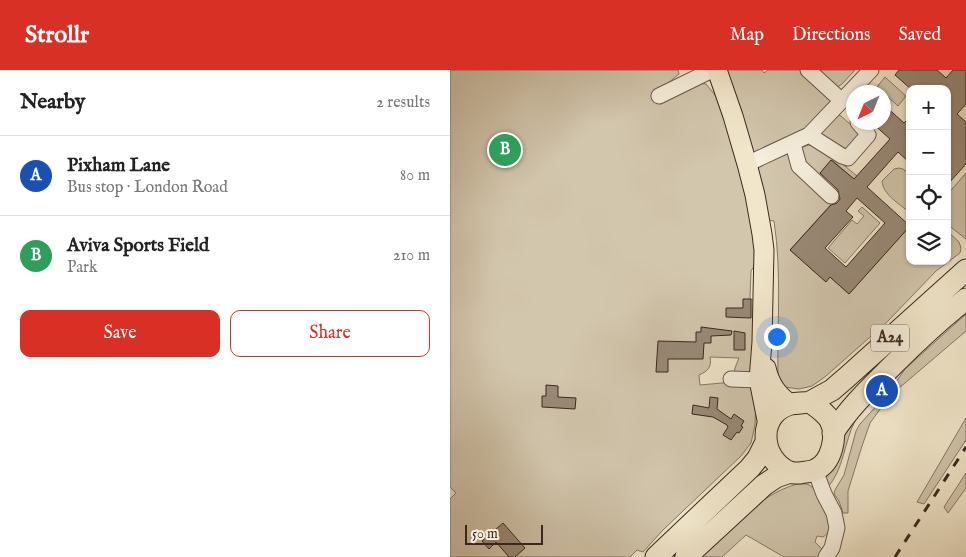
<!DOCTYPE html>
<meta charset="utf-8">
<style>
:root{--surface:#fff;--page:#f6f6f6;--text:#222;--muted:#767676;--line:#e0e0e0;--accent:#d93025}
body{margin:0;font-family:"IM FELL English",serif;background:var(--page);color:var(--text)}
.controls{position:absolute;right:15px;top:15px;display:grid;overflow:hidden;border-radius:10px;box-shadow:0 1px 4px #0004}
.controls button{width:45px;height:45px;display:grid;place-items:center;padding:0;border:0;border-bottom:1px solid var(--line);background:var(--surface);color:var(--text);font:25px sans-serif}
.compass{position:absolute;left:396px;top:15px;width:45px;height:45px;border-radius:50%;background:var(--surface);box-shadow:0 1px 4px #0004;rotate:223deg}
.scale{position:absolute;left:15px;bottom:12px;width:78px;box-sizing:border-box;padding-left:5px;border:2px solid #3a271f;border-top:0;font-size:14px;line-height:18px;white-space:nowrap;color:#3a271f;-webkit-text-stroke:4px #f6efdd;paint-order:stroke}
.you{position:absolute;left:326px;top:266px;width:18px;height:18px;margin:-12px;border:4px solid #fff;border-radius:50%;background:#1a73e8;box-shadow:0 0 0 8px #1a73e833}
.badge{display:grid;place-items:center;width:32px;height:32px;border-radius:50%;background:var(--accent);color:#fff;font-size:16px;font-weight:700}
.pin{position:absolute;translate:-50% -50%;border:2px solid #fff;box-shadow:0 1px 5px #0006}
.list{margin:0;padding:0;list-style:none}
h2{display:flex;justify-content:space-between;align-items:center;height:65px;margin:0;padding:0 20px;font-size:21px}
h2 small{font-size:16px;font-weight:400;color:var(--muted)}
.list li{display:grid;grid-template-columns:32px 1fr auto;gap:15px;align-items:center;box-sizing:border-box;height:80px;padding:0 20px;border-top:1px solid var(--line)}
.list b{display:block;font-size:19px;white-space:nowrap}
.list p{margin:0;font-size:16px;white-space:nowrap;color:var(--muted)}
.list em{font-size:16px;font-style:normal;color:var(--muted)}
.actions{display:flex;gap:10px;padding:15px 20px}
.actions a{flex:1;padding:11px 0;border:1px solid var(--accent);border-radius:10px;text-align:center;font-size:18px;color:var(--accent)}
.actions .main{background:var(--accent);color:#fff}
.icon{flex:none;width:28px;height:28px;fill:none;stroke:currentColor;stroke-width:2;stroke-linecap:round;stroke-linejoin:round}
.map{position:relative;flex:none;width:516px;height:487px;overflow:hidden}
header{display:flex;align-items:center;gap:30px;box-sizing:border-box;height:70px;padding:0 25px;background:var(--accent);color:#fff}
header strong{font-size:24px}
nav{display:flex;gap:28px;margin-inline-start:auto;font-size:18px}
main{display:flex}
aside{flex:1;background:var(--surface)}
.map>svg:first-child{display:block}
.green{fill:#d2c6ad;stroke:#867666;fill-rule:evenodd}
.building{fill:#998a78;stroke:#3a271f;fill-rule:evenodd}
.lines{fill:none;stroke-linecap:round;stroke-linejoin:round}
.minor-casing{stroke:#68574a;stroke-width:17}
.major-casing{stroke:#3a271f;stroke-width:21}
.highway-casing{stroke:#3a271f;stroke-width:23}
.minor{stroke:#f6efdd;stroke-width:15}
.major{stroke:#f1e6ca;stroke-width:19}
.highway{stroke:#f1e6ca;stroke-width:21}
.rail{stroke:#3a271f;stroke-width:3;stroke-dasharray:9 9;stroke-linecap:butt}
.labels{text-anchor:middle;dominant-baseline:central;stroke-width:4.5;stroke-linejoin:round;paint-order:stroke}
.shield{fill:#f6efdd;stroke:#726358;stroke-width:1}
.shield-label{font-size:16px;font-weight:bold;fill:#3a271f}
</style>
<header>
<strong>Strollr</strong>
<nav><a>Map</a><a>Directions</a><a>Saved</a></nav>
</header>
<main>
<aside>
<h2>Nearby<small>2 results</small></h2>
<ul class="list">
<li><span class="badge" style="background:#1a4fb4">A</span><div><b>Pixham Lane</b><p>Bus stop · London Road</p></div><em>80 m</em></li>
<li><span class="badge" style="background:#2e9e5b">B</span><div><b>Aviva Sports Field</b><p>Park</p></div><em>210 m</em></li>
</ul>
<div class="actions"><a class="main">Save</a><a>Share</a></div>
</aside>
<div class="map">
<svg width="516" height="487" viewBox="0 0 516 487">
<rect width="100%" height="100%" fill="#f1e6ca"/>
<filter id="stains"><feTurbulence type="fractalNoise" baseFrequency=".004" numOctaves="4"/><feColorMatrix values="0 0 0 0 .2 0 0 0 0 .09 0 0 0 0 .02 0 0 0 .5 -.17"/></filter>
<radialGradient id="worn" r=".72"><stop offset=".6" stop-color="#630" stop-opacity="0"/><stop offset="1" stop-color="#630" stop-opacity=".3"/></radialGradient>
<path class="green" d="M0,0h228l1,4 -12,10 4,11 26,-12 9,1 14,17 19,51 18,89 -2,24 -4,6 -1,27 5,4 1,99 -1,24 -4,18 -10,13 -78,74 -20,22 -6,-2 -7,7h-180v-58l6,-6 -6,-6zM260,287l29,1 -4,10 -2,14 -33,3 -1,-10c9,-4 13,-8 11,-18z
M274,0h38l2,3 4,-3h34l30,31 -22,25 -51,27 -6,-1z
M364,0h41l-13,14 -6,4z
M435,7l21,19 -8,10 -21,-19z
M387,44l4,2 20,18 -13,18 -29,-18z
M362,74l22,13 23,19 -3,3 -22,-19 -14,16 -13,-8 -4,-16 2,-5z
M338,84l45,48 -43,48 35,31 5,-4 19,17 61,-68v35h37v-30l12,11 2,6 -1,5 -24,18 -48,50 -62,55 -14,10 -13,3 -14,-2 -7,-9c-1,-53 4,-105 -4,-157l-7,-1 -10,-55z
M449,98l4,1 7,6v38c-10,-9 -27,-18 -28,-32l12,-12z
M516,103v66l-19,-15v-29z
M412,137l18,16 -35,40 -17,-15 24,-28 5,4 7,-8 -6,-5z
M516,244v17l-74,63 -3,-2 -3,9 -16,22 -8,23 -14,45v22h-5l-4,-12 -5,-7 1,-4 9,-15 12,-44 4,-7 29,-32 16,-23z
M402,346l3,5c-11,21 -11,49 -28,67 -5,-21 16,-52 25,-72z
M516,348v22l-42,64 -7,-2z
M516,403v15l-18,25 -4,-6z
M347,414c5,0 9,-1 12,1 10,5 23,33 21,43 0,4 -4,7 -7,9l-6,-1 -2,6 7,7 -1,8h-37l-38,-22 -24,22h-22c29,-27 58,-62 97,-73z"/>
<path class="building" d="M449,0h38l9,8 7,-8h13v34l-9,10 9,8v42l-19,21v-96h-36l-16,-14z
M434,35l20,18 6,-6v46l-12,-11 -31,35 43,39 -61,68 -19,-17 -4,5 -36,-32 41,-45 6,-2 3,-4 -2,-9 -18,-17 11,-13 23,19 36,-40 -19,-17h13zM407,128l28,25 -39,44 -21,-19 28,-31 -7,-6z
M293,229h8v19l-25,-1v-9h17z
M251,257l31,4 -1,4 -20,1v7h-7l-1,16h-35v13h-12l2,-31 38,1v-10h5z
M284,261l11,2v17h-11z
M96,315l12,1v11l18,1 -1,11 -33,-2v-11h4z
M260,327l8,1 -1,11 14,10 3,-5 10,7 -3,5 2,1 -4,6 -2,-1 -6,8 -8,-5 5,-8 -1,-2 -14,-8 -21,-3 1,-9 16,3z
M53,453l22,25 -10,9h-6l-13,-15 -7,7 -7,-8z"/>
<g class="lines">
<g class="minor-casing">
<path id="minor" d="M358,0l34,31
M209,26l53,-26
M359,65l33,21 6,2 20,-23 -4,-6 -6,-7
M343,74l6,22 32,30
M297,94l62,-29 62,-65
M281,309l28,1
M365,400l9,24 10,19 3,15 -5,20 -6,9"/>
</g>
<g class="major-casing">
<path id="major" d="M267,0l16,46 14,48 8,31 7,39 2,16 -2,92 -3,38 9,45
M316,298c4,17 11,26 24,36"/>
</g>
<g class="highway-casing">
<path id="highway" d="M360,332c7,5 15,10 20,18 8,15 2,43 -15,50 -4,2 -11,2 -15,3 -4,0 -8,0 -11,-1 -30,-14 -32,-59 2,-68 6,-1 13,-1 19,-2z
M360,332l22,-12 14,-12 120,-108
M383,363c17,-27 39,-47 61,-69 23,-23 47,-45 72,-65
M206,487l94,-89 8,-10 7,-14
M236,487l78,-72 12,-8 14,-5"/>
</g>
<use href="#minor" class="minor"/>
<use href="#major" class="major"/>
<use href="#highway" class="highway"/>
<path class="rail" d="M445,487l71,-110"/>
</g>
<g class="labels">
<rect class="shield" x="421" y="254.5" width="38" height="27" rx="4"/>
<g class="shield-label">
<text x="440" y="268">A24</text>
</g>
</g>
<rect width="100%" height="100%" filter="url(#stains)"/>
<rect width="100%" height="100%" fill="url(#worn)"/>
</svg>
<div class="controls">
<button>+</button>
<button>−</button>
<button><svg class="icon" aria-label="locate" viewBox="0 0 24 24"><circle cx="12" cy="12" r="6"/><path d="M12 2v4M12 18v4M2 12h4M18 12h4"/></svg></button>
<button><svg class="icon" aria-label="layers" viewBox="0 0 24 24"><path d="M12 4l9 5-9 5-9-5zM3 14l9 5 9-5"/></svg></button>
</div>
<svg class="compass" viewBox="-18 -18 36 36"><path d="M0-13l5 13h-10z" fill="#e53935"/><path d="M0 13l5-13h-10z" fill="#767676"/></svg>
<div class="scale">50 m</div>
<div class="you"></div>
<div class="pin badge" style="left:432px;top:321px;background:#1a4fb4">A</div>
<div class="pin badge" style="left:55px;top:80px;background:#2e9e5b">B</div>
</div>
</main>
